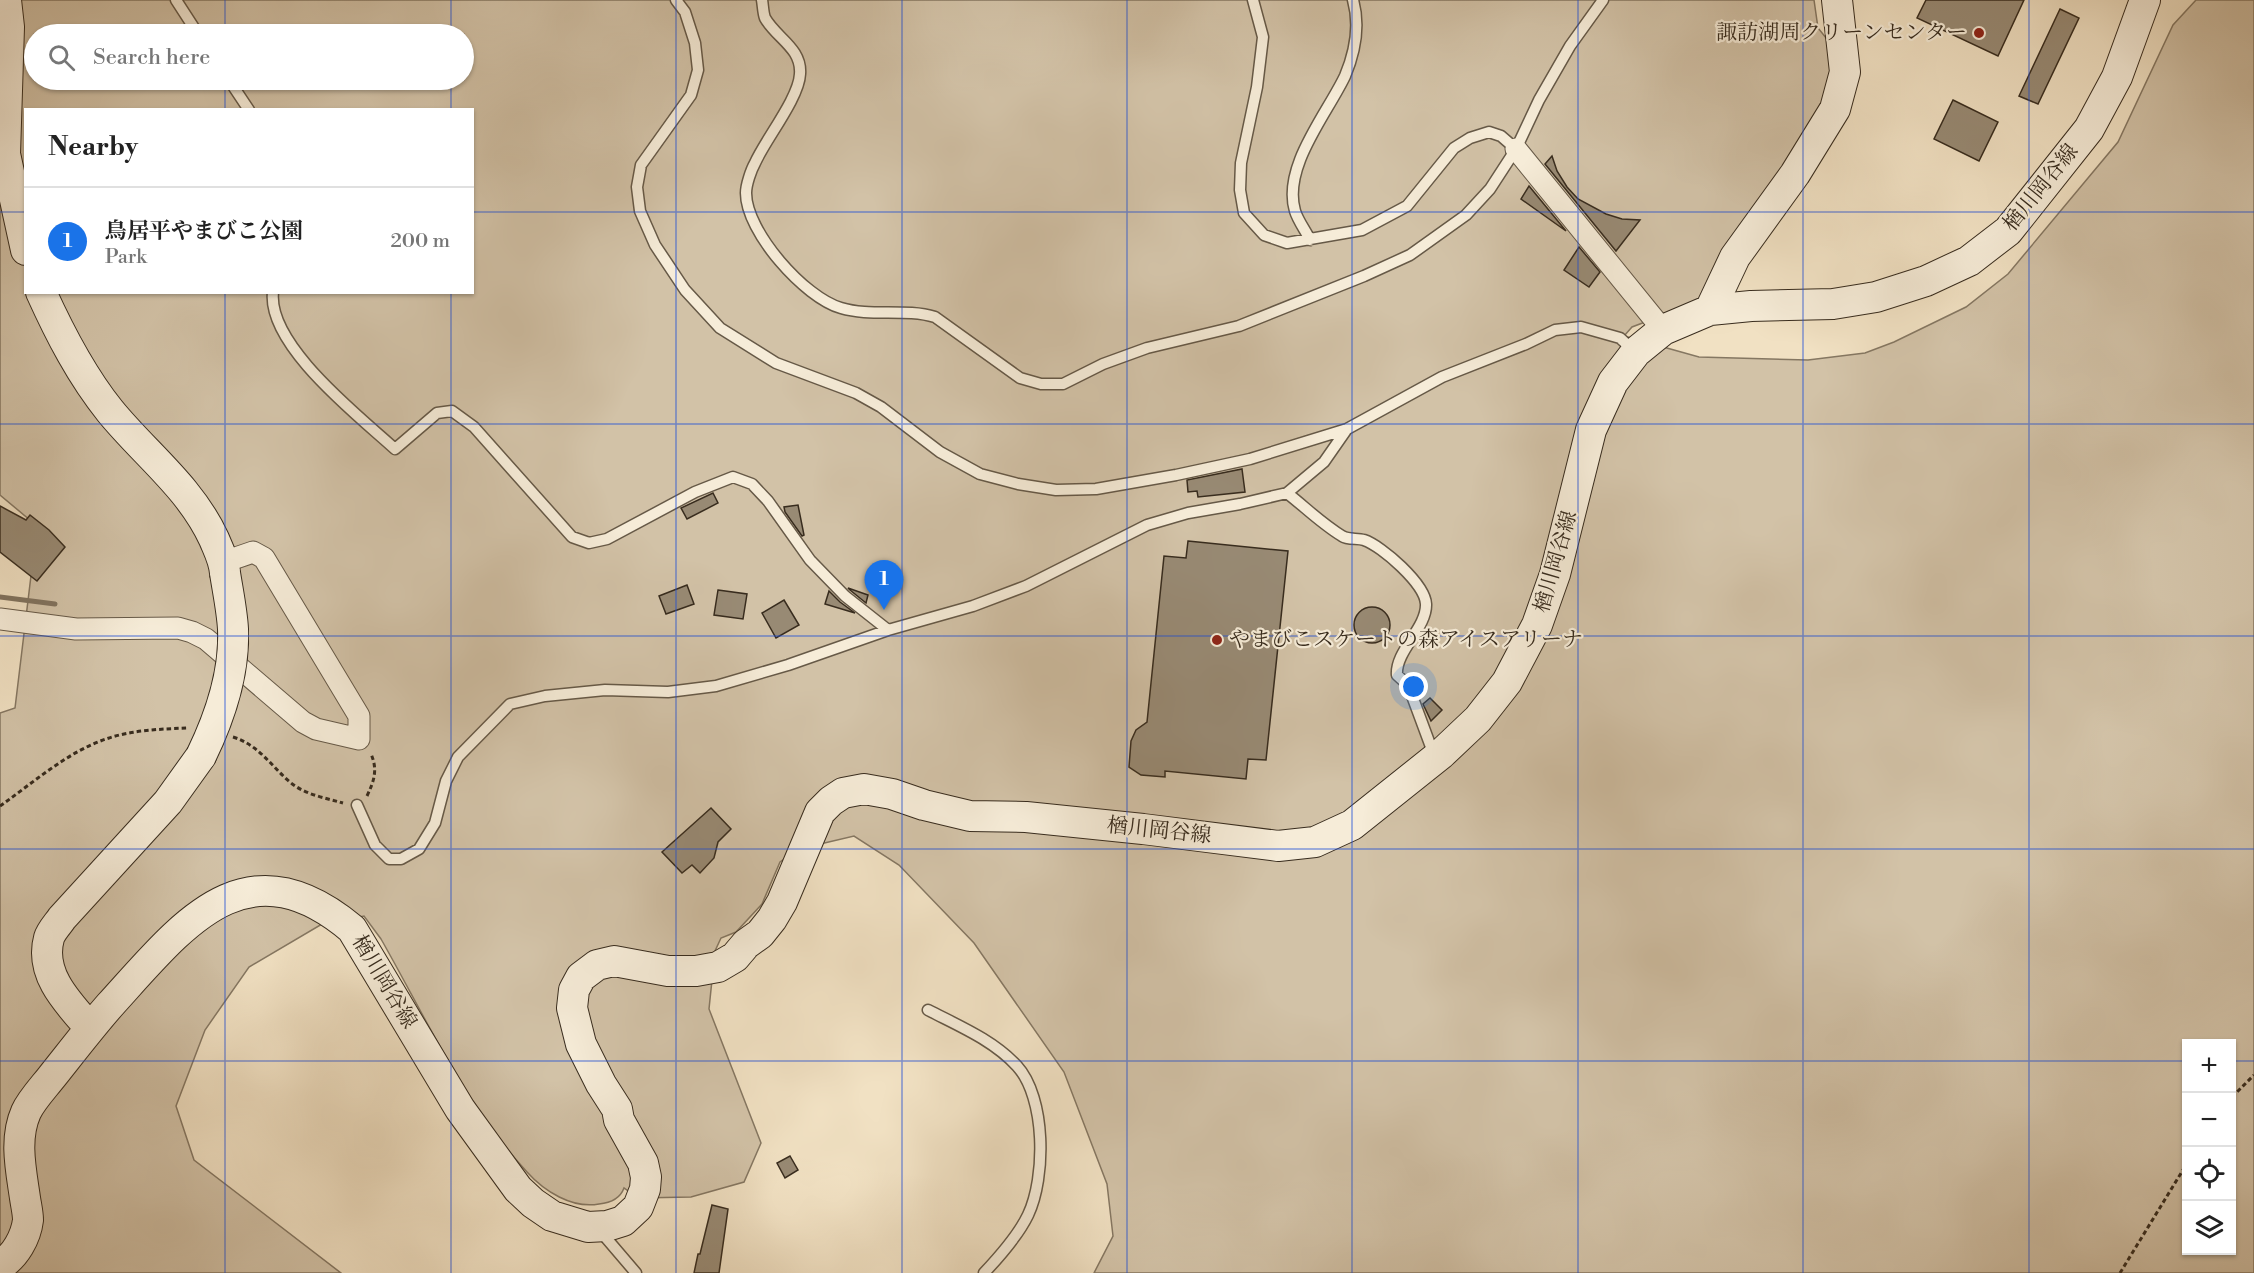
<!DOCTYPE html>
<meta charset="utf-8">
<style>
:root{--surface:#fff;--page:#f2f2f2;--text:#222;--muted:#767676;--line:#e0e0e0;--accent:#1a73e8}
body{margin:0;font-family:"Libre Bodoni","Noto Serif JP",serif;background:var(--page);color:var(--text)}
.controls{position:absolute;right:18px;bottom:18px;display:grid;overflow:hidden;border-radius:0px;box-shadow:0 2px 4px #0004}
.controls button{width:54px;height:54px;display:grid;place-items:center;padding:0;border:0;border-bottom:2px solid var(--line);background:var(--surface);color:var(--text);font:30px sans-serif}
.you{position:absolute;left:1414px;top:687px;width:21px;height:21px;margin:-15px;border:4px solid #fff;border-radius:50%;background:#1a73e8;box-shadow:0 0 0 9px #1a73e833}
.badge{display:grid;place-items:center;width:39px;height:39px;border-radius:50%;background:var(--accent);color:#fff;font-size:20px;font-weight:700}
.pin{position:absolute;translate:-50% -50px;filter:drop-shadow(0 2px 3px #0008)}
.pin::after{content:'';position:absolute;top:32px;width:21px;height:18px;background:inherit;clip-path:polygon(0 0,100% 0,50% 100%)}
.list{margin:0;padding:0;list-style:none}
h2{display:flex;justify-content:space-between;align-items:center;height:78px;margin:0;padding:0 24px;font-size:26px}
h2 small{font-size:20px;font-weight:400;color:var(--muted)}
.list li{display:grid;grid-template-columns:39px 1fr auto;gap:18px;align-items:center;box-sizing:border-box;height:108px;padding:0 24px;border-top:2px solid var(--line)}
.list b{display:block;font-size:22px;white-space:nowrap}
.list p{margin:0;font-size:20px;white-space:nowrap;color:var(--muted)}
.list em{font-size:20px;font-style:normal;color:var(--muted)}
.icon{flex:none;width:33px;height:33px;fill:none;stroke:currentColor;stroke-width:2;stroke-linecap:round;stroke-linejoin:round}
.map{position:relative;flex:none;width:2254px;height:1273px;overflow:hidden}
.search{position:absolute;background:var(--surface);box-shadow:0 2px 4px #0004;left:24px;top:24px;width:450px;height:66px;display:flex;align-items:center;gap:15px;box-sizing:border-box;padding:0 21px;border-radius:33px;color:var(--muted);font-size:22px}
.panel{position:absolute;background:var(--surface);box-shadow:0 2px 4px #0004;left:24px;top:108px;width:450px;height:186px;border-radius:0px}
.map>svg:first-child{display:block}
.green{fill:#d2c2a7;stroke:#857762;stroke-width:1.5;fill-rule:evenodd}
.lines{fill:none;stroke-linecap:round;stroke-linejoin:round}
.stream{stroke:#81735f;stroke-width:5}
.building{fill:#988a74;stroke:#382c1e;stroke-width:1.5}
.lane-casing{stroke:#665947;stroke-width:13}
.street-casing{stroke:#665947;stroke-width:23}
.secondary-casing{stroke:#382c1e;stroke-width:32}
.path{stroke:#382c1e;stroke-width:3;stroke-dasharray:4.5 3;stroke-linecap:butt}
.lane{stroke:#f6ecd8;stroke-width:10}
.street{stroke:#f6ecd8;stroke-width:21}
.secondary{stroke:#f6ecd8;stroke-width:30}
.secondary-bridge-casing{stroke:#382c1e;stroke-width:32;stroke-linecap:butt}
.secondary-bridge{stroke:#f6ecd8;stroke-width:30}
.grid{fill:none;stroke:#1d4ed8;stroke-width:1.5;stroke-opacity:0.55}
.poi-dot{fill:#8f2418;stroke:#f6ecd8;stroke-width:2}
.labels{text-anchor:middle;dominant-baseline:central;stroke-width:4.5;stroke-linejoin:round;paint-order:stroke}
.poi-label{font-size:21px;fill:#382c1e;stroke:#f6ecd8;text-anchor:end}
.street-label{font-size:21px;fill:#382c1e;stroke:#f6ecd8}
</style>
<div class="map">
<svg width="2254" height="1273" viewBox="0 0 2254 1273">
<rect width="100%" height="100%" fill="#f1e1c3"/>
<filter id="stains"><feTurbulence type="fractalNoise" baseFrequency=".00333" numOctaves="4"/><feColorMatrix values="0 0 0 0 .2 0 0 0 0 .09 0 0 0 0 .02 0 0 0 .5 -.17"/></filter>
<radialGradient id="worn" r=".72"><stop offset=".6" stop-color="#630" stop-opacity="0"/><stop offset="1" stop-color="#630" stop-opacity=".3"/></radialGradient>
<path class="green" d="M20,0h1794l4,28 17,21 -10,61 -116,188 -77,29 -8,9 75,21 109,3 57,-7 29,-11 72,-35 42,-33 110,-132 55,-117 23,-25h58v1273h-1160l19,-37 -6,-52 -43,-112 -90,-129 -75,-78 -45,-29 -55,13 -19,13 -18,42 -26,28 -15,6 -6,13 -6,58 52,134 -17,39 -53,15 -53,1 -14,-10c-4,11 -15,15 -25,16 -27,5 -55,-13 -72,-32 -62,-67 -101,-154 -146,-233l-17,-23 -42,8 -73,43 -44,63 -29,76 18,54 147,113h-341v-560l15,-5 22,-182 -37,-31v-336zM34,34h430v46h-430zM26,110h446v182h-446zM2186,1044h46v206h-46z"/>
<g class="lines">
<path class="stream" d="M0,597l55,7"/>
</g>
<path class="building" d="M1926,0h98l-26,56 -81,-38z
M2060,9l19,9 -41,86 -19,-8z
M1953,100l45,22 -19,39 -45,-22z
M1552,156l5,15 10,16 11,12 28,15 16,5 18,1 -24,31 -71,-87z
M1529,186l37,45 -45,-32z
M1579,247l21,25 -11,15 -25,-17z
M1242,469l3,23 -47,5 -1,-6 -9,1 -1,-12z
M713,493l5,10 -31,16 -6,-11z
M798,505l6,30 -2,1 -17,-24 -1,-5z
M0,506l26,14 4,-5 19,15 16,17 -28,34 -37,-29z
M1188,541l100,10 -22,209 -18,-1 -2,20 -81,-8v6l-24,-2 -12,-8 2,-26 5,-11 11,-8 17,-166 22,2z
M687,585l7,19 -28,10 -7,-18z
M848,588l20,7 -2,8 -16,-13z
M718,590l29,4 -4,25 -29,-4z
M829,591l11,11 15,11 -30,-9z
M784,600l15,25 -23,13 -14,-25z
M1354 625a18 18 0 1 1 36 0a18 18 0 1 1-36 0Z
M1430,698l12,12 -11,11 -8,-17z
M711,808l20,21 -13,13 -4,16 -14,15 -8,-8 -10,8 -20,-21z
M790,1156l8,14 -13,8 -8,-15z
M712,1205l16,4 -9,64h-25l4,-19h2z"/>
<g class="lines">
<g class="lane-casing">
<path id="lane" d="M176,0l22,34
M676,0l9,12 10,31 3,27 -7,25 -50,70 -4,22 3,24 15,34 30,45 35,38 56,35 80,30 25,14 59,45 40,22 38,10 38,6 40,-1 80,-14 74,-16 97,-30 95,-52 84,-33 29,-14 26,-3 39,11 15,14
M762,0c1,5 1,13 3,18 11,20 37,30 35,56 -1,24 -35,66 -45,89 -4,7 -9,22 -9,30 0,39 59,105 95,115 30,9 64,0 94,9l85,61 21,6h22l40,-20 44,-16 92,-22 125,-50 46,-21 56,-40 24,-26 26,-40 23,-49 31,-54 33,-46
M1253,0l10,37 -6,50 -16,76 -1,27 4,23 20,22 23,8 75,-13 45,-24 47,-58 16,-10 19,-6 12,4 15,13
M229,80l20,30
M1310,240c-4,-9 -12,-19 -15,-29 -13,-44 32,-97 50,-135 10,-24 15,-51 8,-76
M273,292c-6,53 86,124 122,157l42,-36 15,-2 22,16 98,110 17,6 18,-4 88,-47 38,-15 19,7 16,17 42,59 35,36 43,34
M1287,493c18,14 35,31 55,43 6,4 15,2 22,4 18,6 61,44 62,64 1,24 -31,47 -29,71l11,10 23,62
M357,805l18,40 14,14h12l18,-10 16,-26 11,-42 12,-24 52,-53 35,-8 60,-6 63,2 48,-6 72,-21 100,-35 85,-24 53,-20 121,-61 41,-12 52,-9 47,-11 37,-31 23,-33
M928,1010c31,16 65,30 89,56 29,32 29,111 11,149 -10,21 -28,41 -44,58
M601,1232l35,41"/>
</g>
<g class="street-casing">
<path id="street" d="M1516,149l147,181
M0,619l76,10 102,-1 14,4 14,7 97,83 13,7 43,10v-23l-95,-158 -11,-6 -29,10"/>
</g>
<g class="secondary-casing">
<path id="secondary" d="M6,0l3,27 -4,127 21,96
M41,292c19,42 40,83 69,119 35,43 80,76 104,128 5,12 10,21 11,34
M1710,310l25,-53 60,-83 40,-65 10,-37 -8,-72
M90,1028c-22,-25 -51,-54 -41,-90 2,-7 9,-14 13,-20l106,-116 33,-46
M0,1265c15,-8 26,-28 28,-45 0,-7 -2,-15 -3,-22 -4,-28 -11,-59 1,-86 5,-11 16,-23 24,-33 20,-25 39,-50 60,-74 72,-79 135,-166 242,-76l108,180 58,80 15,14 19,13 36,11 19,-1 16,-5 15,-14 7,-18 1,-12 -3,-14 -24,-43 -2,-11 -16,-25 -20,-40 -9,-36 2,-18 7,-13 16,-12 17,-4 54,10h28l22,-4 17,-10 11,-13 14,-10 12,-15 10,-17 38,-90 11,-11 12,-8 21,-4 28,5 32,11 46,11 56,1 117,12 135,17 37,-4 37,-17 89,-71 37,-35 29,-37 30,-57 18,-51 36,-144 22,-48 23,-30 27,-22 47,-20 41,-4 82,-2 43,-7 50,-16 43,-20 39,-30 81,-102 28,-52 28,-77"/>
</g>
<path class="path" d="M233,737c26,8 38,29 58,46 15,12 35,15 52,20
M367,796c7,-15 11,-26 4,-42
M0,806c33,-23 67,-54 106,-67 25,-9 55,-10 82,-11
M2232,1097l22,-22
M2120,1273l66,-108"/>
<use href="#lane" class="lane"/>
<use href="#street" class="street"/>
<use href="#secondary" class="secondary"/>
<g class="secondary-bridge-casing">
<path id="secondary-bridge" d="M201,756c19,-39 34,-83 32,-127 -1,-18 -5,-37 -8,-56"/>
</g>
<use href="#secondary-bridge" class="secondary-bridge"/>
</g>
<path class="grid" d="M225,0v34M451,0v34M676,0v1273M902,0v1273M1127,0v1273M1352,0v1273M1578,0v1273M1803,0v1273M2029,0v1273M225,80v30M451,80v30M0,212h26M472,212h1782M225,292v981M451,292v981M0,424h2254M0,636h2254M0,849h2254M0,1061h2186M2232,1061h22"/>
<g class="poi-dot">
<circle cx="1979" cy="33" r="6"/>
<circle cx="1217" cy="640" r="6"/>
</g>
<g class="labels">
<g class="poi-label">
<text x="1967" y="33">諏訪湖周クリーンセンター</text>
<text x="1229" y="640" text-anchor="start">やまびこスケートの森アイスアリーナ</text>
</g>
<g class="street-label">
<text transform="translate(2041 188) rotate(-51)">楢川岡谷線</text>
<text transform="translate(1556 562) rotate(-74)">楢川岡谷線</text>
<text transform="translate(1159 831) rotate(6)">楢川岡谷線</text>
<text transform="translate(384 982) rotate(59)">楢川岡谷線</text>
</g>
</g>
<rect width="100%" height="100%" filter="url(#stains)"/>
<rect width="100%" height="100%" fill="url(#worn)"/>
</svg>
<div class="controls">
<button>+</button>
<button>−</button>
<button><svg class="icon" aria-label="locate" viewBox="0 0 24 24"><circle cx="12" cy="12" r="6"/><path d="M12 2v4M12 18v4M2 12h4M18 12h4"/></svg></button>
<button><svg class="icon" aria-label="layers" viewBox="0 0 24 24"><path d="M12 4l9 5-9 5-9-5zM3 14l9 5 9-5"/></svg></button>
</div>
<div class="you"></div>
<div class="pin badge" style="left:884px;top:610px">1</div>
<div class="search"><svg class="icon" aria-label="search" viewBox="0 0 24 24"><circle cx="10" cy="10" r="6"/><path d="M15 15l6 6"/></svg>Search here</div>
<section class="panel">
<h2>Nearby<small></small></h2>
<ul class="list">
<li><span class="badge">1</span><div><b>鳥居平やまびこ公園</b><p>Park</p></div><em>200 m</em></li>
</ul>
</section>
</div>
